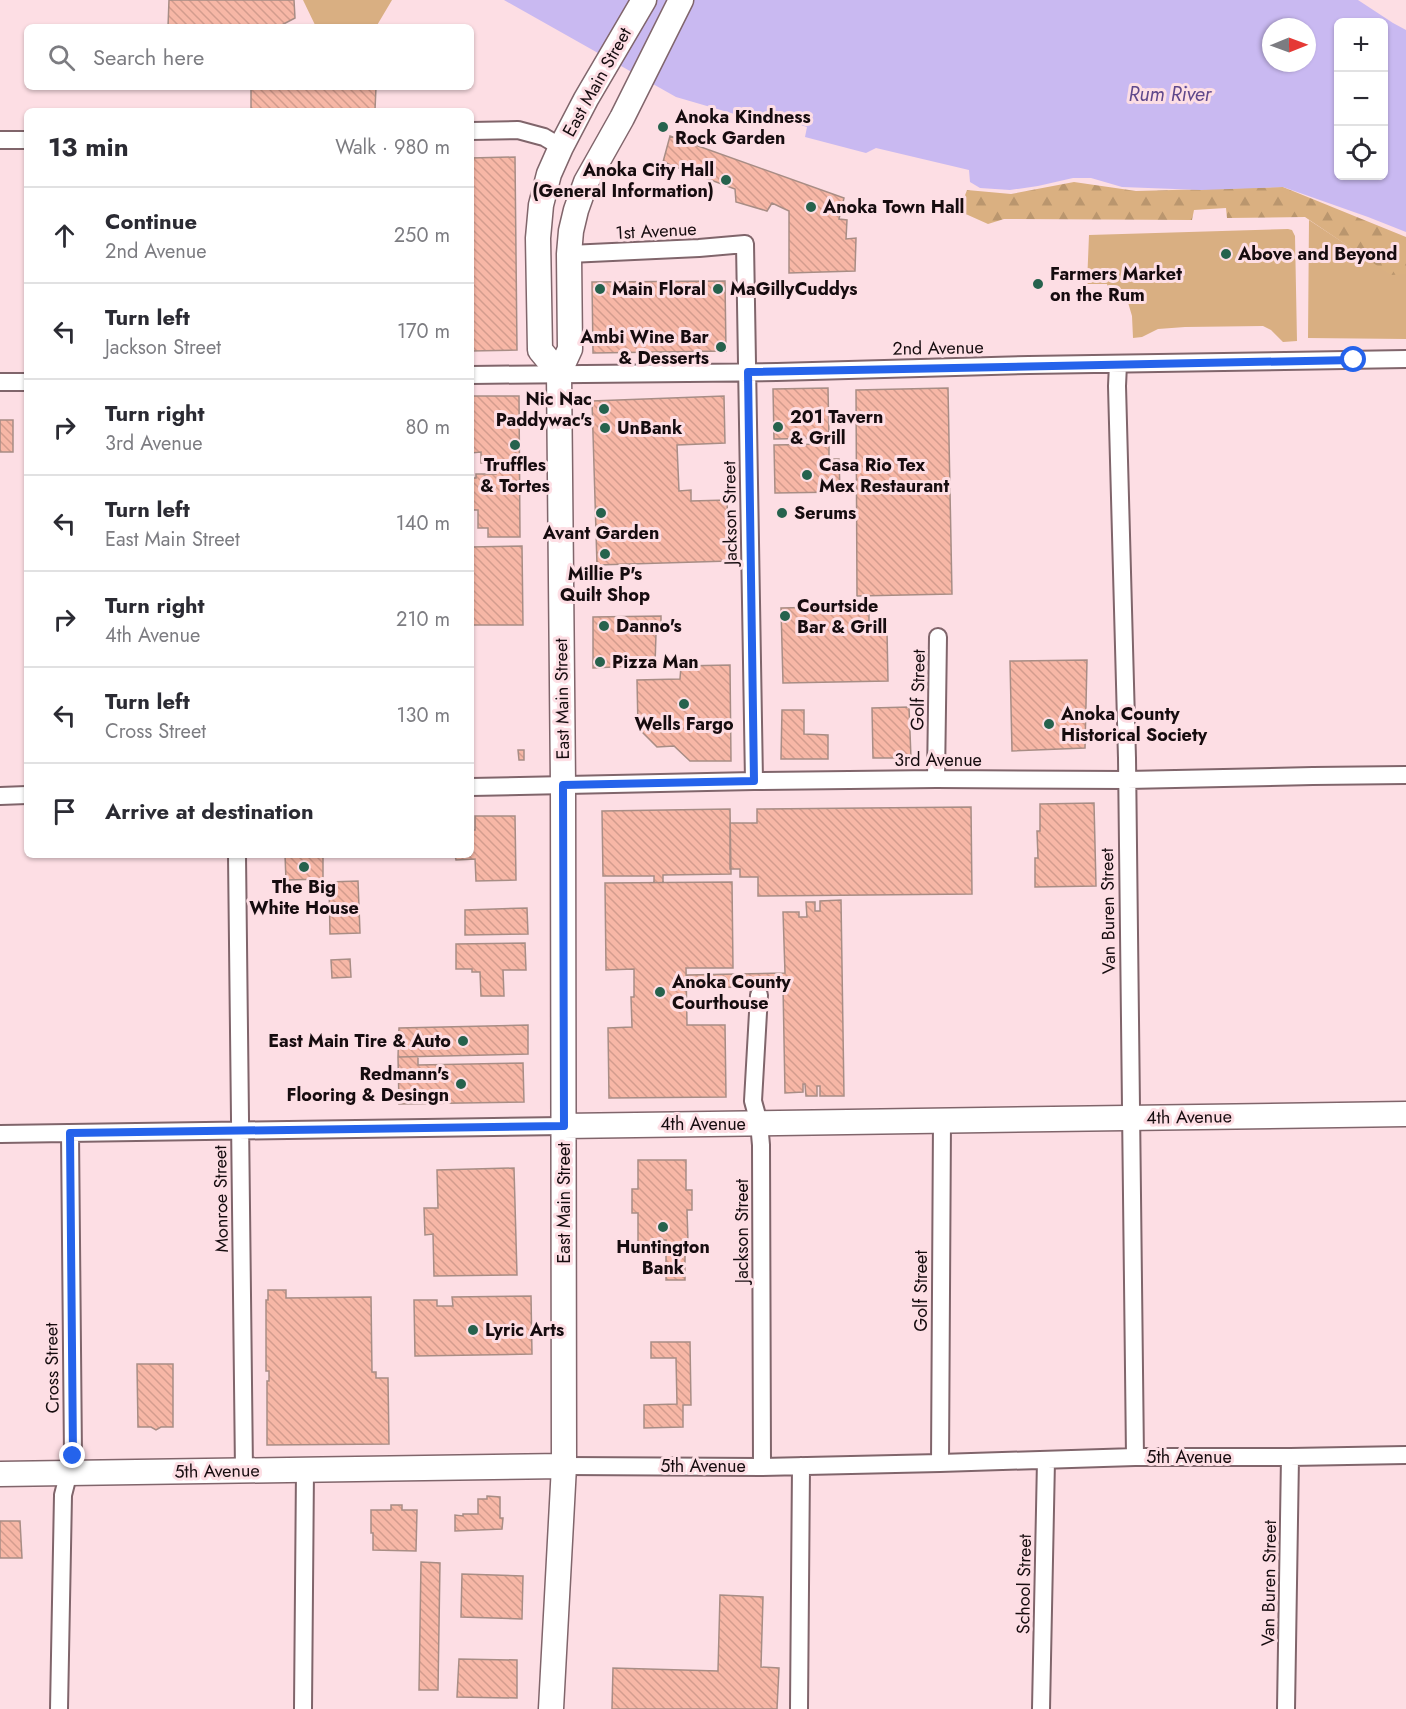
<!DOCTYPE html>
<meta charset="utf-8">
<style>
:root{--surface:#fff;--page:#f2f2f3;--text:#2b2b33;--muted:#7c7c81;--line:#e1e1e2}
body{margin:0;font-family:Jost,sans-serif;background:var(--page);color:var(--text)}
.controls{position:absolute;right:18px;top:18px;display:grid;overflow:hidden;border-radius:9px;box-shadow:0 2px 4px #0004}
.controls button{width:54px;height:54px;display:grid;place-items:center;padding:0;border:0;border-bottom:2px solid var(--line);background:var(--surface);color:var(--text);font:30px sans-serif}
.compass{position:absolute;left:1262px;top:18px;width:54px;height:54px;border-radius:50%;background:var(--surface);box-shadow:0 2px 4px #0004;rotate:89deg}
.stop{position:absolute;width:18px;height:18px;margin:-14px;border:4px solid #2563eb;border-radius:50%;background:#fff}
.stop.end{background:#2563eb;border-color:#fff;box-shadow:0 2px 6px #0008}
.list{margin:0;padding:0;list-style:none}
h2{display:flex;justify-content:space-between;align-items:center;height:78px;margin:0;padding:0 24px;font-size:26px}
h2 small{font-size:20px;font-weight:400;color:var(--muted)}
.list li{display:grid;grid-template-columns:39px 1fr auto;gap:18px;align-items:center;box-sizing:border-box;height:96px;padding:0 24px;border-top:2px solid var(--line)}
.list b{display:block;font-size:22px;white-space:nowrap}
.list p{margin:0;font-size:20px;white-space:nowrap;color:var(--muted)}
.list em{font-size:20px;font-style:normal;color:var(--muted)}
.icon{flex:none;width:33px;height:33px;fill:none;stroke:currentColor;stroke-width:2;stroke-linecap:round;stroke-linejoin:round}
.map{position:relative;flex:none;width:1406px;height:1709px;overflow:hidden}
.search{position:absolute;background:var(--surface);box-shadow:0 2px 4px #0004;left:24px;top:24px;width:450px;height:66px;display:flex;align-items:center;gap:15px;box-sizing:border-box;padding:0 21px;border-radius:9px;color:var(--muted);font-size:22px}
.panel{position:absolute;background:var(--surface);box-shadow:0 2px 4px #0004;left:24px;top:108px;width:450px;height:750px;border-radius:9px}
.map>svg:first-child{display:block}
.green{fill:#d9af82}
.forest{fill:url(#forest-firs)}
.water{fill:#c9b9f1;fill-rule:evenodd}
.building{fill:url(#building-back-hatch);stroke:#a88d85;stroke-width:1.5}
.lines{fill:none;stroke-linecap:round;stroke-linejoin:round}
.street-casing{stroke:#80656b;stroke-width:20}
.secondary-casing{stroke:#80656b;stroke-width:27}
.street{stroke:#fff;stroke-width:16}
.secondary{stroke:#fff;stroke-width:24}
.route{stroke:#2563eb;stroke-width:8}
.poi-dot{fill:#26624d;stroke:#fddee4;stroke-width:2}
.labels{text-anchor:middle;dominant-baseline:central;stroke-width:6;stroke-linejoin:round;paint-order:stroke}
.street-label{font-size:18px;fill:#160c0f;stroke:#fddee4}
.poi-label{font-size:18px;font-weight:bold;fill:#160c0f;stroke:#fddee4;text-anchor:start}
.water-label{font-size:20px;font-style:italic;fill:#5f488b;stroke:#fddee4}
</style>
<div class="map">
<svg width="1406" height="1709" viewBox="0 0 1406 1709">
<defs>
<pattern id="forest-firs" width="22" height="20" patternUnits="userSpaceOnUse" patternTransform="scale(1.5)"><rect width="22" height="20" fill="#dab081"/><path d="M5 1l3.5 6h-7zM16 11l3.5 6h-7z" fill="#ba966e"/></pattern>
<pattern id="building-back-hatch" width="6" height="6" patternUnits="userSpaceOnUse" patternTransform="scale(1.5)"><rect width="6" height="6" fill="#f7b7a6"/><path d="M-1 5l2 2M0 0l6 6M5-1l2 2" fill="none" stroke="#d39c8e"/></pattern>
</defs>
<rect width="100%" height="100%" fill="#fddee4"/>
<path class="green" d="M303,0h89l-16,27h-60z
M1309,220l82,54h15v65l-98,-1z
M1288,229l4,1 3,6 2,105 -14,1 -12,-12 -8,-4 -78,1 -27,2 -16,8 -9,1 -1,-22 -5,-17 -18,-6 -2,-9h-20l2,-49z"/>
<path class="forest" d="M1074,182l62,9 147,-4 123,50v37l-15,1 -86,-58 -78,1 -1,-10 -32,2 -2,10 -188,-1 -16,5 -29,-13 8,-21 44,4z"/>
<path class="water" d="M504,0h854l35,23 13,7v202l-38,-15 -85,-30 -82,3 -79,-3 -31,-9h-18l-35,8 -28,4 -30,-2 -10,-6 -1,-12 -93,-22 -10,5 -61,-16 2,-10 -48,-15 -4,8 -79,-23zM1338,22h46v154h-46zM1271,27h36v36h-36z"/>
<path class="building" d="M169,0h125l1,18 -17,9h-110z
M251,87h125l-1,23 -124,1z
M670,136l174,62 -5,21 8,1 -1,19 10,-1 -1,33 -66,2v-62l-17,-8 -5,8 -31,-9 -1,-13 -72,-27z
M515,157l2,193 -46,1v-193z
M725,281l1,70 -133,2 -1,-71z
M828,388l1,50 -55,1 -1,-50z
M948,388l4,206 -95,2 -1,-206z
M471,396h48l1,141h-32v-9h-10v-18h-7v-32h5v-4h20v-11h-15v-11l-10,1z
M724,396l1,47 -48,2 2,46 12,-1v11l36,-1 2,61 -132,4 -5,-164z
M0,420h13v32h-13z
M829,444v15h10l1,33 -65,1 -1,-48z
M522,546l1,79h-50v-7h-2v-71z
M869,606v26l18,-1 1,50 -105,2 -2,-75z
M661,616v16l-5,2 -1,31 -62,3v-51z
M1087,660l-2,88 -73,3 -2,-90z
M730,665l1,96h-41l-16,-15 -17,1 -19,-19 -1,-48 43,-1 1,-13z
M909,707l2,51h-38l-1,-50z
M782,710h22v24l24,1v24h-47z
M518,750h6v10h-5z
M1094,803l2,83 -61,1v-29h3l-1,-27h3v-27z
M971,807l1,87 -214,2v-19h-18v-8h-10v-46h27v-14z
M730,809l1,65 -68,1v8h-9v-7h-51l-1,-65z
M475,816h40l1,64 -40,1 -1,-22 -19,1 -1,-5h16v-25h4z
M285,855h38v24l-37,1z
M358,881l2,52 -30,1 -1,-52z
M732,882l1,86h-47l1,57h38l1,72 -117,1 -1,-70 24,-1 -1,-30h3v-28l-28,1 -1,-87z
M841,900l3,196h-24v-10h-3v10h-11l-1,-12h-2v8l-18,1 -2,-107 -96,2v-13l98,-2 -2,-61h16v5h8l-1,-15h9v9h5v-10z
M527,908l1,26 -63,1v-25z
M525,943l1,27h-23l1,26h-23l-1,-24h-8v-3h-16v-25z
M350,959l1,18 -19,1 -1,-18z
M528,1025v29l-130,3 1,-29z
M398,1057h20v8l105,-2 1,39 -125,2z
M638,1160h48v30h6v20h-5l1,32h-3v38h-19v-40h-5v3h-23v-30h-6v-24h6z
M514,1168l3,107 -83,1 -1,-42 -8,1 -1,-27h14l-1,-38z
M268,1290h18v8l85,-1 1,75h4v6h12l1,66 -122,1v-64h2v-10h-3v-71h2z
M531,1296l1,58 -117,2 -1,-56h23v6h16l-1,-9z
M651,1342h39l1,63h-8v22l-39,1v-23l33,-1 -1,-46h-25z
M137,1364h36v63h-12l-5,3 -5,-3h-13z
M487,1496l13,1v21h3l-1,11 -47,2v-16l8,1v-2h15v-15h9z
M391,1505h11v5h15l-1,41 -43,-1v-17h-2v-23h20z
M0,1521h20l2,37h-22z
M421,1562l19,1 -2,127h-19z
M462,1574l61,2 -1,43 -61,-2z
M720,1595l43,2 -2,70 18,1 -2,41h-165l1,-41 105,3z
M459,1659l58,1v38l-60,-1z"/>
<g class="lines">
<g class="street-casing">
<path id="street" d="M471,131l47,-1 26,7 17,10
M0,140h27
M569,254l130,-6 46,-4 9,537
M1118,364l-1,22 10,372 8,699
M471,375l306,-3 252,-7 377,-6
M0,382h27
M936,779l2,-142
M471,787l283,-6 182,-2 191,1 186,-4 93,-1
M0,796l27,-1
M237,855l7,616
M759,995l-6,106 6,22 2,22 1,322
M0,1134l563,-8
M940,1463l2,-343
M564,1466l198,1 178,-4 195,-6h155l116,-2
M59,1709l4,-214 10,-39 -3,-323
M303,1709l2,-240
M799,1709l2,-243
M1041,1709l5,-249
M1286,1709l4,-252"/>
</g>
<g class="secondary-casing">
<path id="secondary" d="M559,373l-19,-23 -2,-112 3,-33 8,-31 12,-27 25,-48 58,-99
M563,1126l843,-12
M0,1474l564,-8
M551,1709l13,-243 -1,-681 -4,-412 11,-24 -1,-95 2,-23 5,-21 10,-28 36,-64 59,-118"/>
</g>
<use href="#street" class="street"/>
<use href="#secondary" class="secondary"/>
</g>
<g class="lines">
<path class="route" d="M73,1456l-3,-323 494,-7 -1,-341 191,-4 -6,-409 606,-12"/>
</g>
<g class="poi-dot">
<circle cx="663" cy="127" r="6"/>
<circle cx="726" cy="180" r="6"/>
<circle cx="811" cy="207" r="6"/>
<circle cx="1226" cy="254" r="6"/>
<circle cx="1038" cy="284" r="6"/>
<circle cx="600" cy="289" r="6"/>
<circle cx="718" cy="289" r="6"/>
<circle cx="721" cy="347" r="6"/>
<circle cx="604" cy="409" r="6"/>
<circle cx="778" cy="427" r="6"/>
<circle cx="605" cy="428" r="6"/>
<circle cx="515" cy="445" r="6"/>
<circle cx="807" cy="475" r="6"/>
<circle cx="601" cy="513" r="6"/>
<circle cx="782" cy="513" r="6"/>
<circle cx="605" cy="554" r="6"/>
<circle cx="785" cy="616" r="6"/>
<circle cx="604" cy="626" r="6"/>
<circle cx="600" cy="662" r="6"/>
<circle cx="684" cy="704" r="6"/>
<circle cx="1049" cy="724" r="6"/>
<circle cx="304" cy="867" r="6"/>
<circle cx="660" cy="992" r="6"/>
<circle cx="463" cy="1041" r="6"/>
<circle cx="461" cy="1084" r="6"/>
<circle cx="663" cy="1227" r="6"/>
<circle cx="473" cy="1330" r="6"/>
</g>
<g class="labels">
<g class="street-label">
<text transform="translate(597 82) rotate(-61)">East Main Street</text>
<text transform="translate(656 231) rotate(-3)">1st Avenue</text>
<text transform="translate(938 348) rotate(-1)">2nd Avenue</text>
<text transform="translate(730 513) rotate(-91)">Jackson Street</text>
<text transform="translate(918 690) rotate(-89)">Golf Street</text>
<text transform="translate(562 699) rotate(-91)">East Main Street</text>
<text x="938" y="760">3rd Avenue</text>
<text transform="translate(1108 911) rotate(-91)">Van Buren Street</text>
<text transform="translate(1189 1117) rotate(-1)">4th Avenue</text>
<text x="703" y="1124">4th Avenue</text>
<text transform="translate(221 1199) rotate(-91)">Monroe Street</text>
<text transform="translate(564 1203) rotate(-90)">East Main Street</text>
<text transform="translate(742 1231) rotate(-90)">Jackson Street</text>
<text transform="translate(921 1291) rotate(-90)">Golf Street</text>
<text transform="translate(52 1368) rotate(-91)">Cross Street</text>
<text x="1189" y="1457">5th Avenue</text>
<text x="703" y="1466">5th Avenue</text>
<text transform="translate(217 1471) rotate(-1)">5th Avenue</text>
<text transform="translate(1269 1583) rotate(-89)">Van Buren Street</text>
<text transform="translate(1024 1584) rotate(-89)">School Street</text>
</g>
<g class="poi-label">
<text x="675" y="117">Anoka Kindness<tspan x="675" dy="21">Rock Garden</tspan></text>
<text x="714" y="170" text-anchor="end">Anoka City Hall<tspan x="714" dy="21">(General Information)</tspan></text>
<text x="823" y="207">Anoka Town Hall</text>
<text x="1238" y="254">Above and Beyond</text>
<text x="1050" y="274">Farmers Market<tspan x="1050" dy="21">on the Rum</tspan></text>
<text x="612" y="289">Main Floral</text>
<text x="730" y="289">MaGillyCuddys</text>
<text x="709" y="337" text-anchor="end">Ambi Wine Bar<tspan x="709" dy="21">&amp; Desserts</tspan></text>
<text x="592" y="399" text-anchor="end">Nic Nac<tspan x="592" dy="21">Paddywac's</tspan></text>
<text x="790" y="417">201 Tavern<tspan x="790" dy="21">&amp; Grill</tspan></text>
<text x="617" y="428">UnBank</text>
<text x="515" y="465" text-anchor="middle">Truffles<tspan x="515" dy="21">&amp; Tortes</tspan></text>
<text x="819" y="465">Casa Rio Tex<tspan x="819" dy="21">Mex Restaurant</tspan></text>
<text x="794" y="513">Serums</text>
<text x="601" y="533" text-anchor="middle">Avant Garden</text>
<text x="605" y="574" text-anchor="middle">Millie P's<tspan x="605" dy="21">Quilt Shop</tspan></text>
<text x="797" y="606">Courtside<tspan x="797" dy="21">Bar &amp; Grill</tspan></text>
<text x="616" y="626">Danno's</text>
<text x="612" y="662">Pizza Man</text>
<text x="1061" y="714">Anoka County<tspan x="1061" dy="21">Historical Society</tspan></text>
<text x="684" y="724" text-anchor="middle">Wells Fargo</text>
<text x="304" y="887" text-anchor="middle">The Big<tspan x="304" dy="21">White House</tspan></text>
<text x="672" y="982">Anoka County<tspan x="672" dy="21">Courthouse</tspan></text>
<text x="451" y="1041" text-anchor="end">East Main Tire &amp; Auto</text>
<text x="449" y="1074" text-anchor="end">Redmann's<tspan x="449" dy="21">Flooring &amp; Desingn</tspan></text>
<text x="663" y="1247" text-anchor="middle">Huntington<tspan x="663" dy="21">Bank</tspan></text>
<text x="485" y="1330">Lyric Arts</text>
</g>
<g class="water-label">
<text x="1170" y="94">Rum River</text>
</g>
</g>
</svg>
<div class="controls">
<button>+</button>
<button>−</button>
<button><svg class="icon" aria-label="locate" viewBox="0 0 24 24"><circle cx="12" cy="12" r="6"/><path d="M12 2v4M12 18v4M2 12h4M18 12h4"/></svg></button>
</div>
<svg class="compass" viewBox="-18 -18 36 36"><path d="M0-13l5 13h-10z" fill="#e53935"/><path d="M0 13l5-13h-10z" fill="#7c7c81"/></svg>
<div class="stop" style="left:1354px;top:360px"></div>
<div class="stop end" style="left:73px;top:1456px"></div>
<div class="search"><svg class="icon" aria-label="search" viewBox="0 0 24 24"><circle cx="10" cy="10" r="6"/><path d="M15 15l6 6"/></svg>Search here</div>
<section class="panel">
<h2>13 min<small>Walk · 980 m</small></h2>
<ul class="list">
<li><svg class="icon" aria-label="ahead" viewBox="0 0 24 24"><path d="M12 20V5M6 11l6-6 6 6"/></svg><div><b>Continue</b><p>2nd Avenue</p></div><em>250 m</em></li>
<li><svg class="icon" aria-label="left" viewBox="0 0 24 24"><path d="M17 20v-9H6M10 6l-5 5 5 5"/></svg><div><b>Turn left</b><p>Jackson Street</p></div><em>170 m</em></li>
<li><svg class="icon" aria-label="right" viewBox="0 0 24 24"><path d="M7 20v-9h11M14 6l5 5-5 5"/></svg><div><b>Turn right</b><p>3rd Avenue</p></div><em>80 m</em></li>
<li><svg class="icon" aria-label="left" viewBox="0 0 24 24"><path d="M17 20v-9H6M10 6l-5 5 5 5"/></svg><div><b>Turn left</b><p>East Main Street</p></div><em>140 m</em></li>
<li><svg class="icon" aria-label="right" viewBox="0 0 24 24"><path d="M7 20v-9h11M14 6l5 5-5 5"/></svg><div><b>Turn right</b><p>4th Avenue</p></div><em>210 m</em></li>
<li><svg class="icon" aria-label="left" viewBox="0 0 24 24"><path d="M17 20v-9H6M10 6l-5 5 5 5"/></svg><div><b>Turn left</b><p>Cross Street</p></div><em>130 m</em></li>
<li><svg class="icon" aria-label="arrive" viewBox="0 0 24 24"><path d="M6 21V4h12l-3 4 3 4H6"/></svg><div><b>Arrive at destination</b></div></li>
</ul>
</section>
</div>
